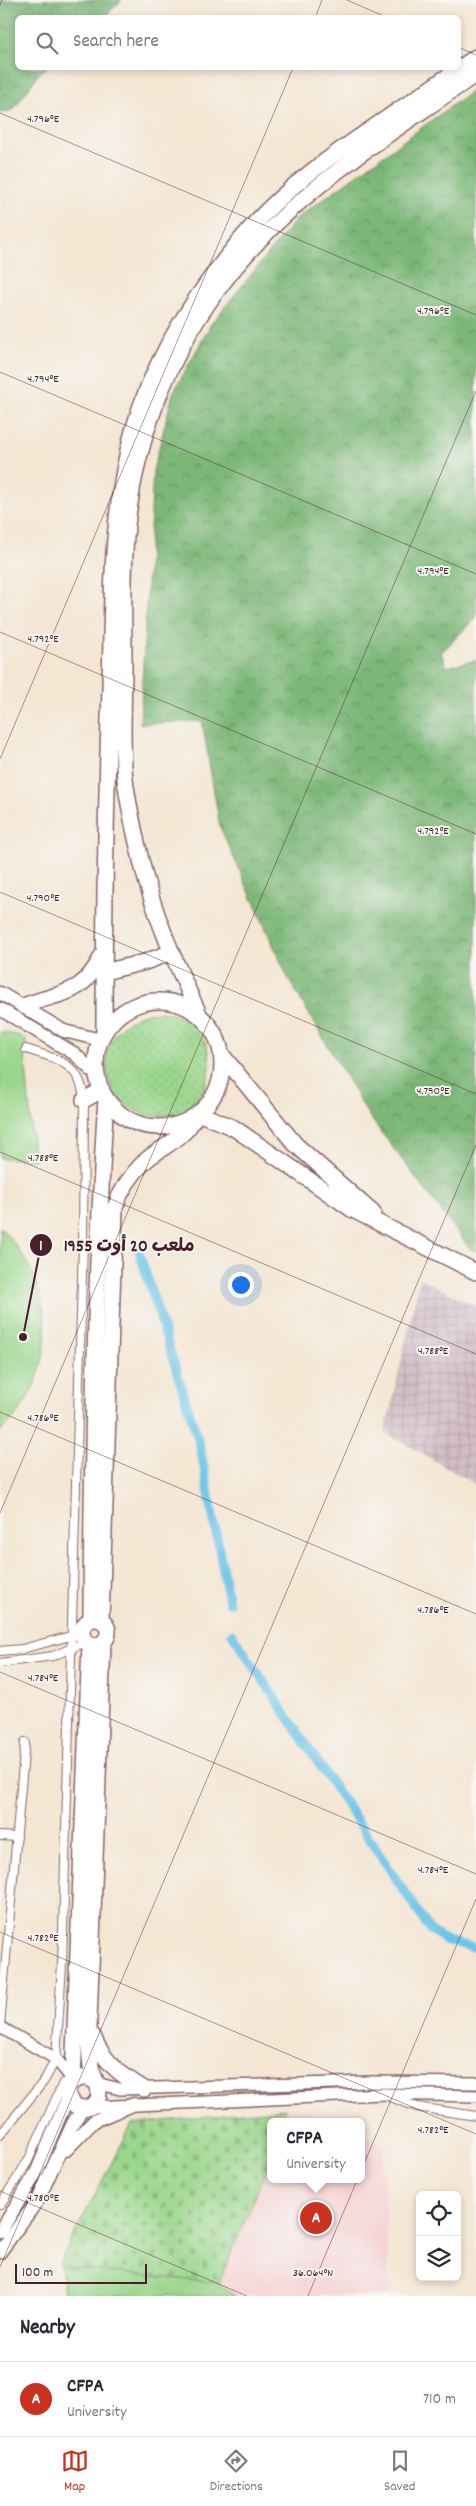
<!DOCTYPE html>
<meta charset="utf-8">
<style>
:root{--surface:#fff;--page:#f7f7f7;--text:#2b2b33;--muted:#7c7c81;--line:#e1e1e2;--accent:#c8321e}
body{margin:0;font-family:Dekko,"Playpen Sans Arabic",sans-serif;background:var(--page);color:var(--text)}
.controls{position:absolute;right:15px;bottom:15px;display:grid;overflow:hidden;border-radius:8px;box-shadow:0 2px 8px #0003}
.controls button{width:45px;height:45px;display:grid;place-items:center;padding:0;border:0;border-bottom:1px solid var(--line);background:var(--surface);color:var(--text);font:25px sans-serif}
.scale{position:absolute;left:15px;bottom:12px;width:132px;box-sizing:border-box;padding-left:5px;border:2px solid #4a1f2b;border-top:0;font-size:14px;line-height:18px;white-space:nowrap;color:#4a1f2b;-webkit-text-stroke:4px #f6f6f2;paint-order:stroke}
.you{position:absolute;left:240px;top:1284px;width:18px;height:18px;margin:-12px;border:4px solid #fff;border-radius:50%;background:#1a73e8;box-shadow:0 0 0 8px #1a73e833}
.badge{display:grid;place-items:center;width:32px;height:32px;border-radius:50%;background:var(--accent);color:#fff;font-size:16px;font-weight:700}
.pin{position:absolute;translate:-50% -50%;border:2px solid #fff;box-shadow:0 1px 5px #0006}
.popup{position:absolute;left:267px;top:2118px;width:98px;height:65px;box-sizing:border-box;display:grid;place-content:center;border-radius:8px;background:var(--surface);filter:drop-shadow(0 1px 4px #0005);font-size:16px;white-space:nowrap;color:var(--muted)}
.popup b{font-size:19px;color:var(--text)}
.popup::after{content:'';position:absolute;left:50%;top:100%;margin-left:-10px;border:10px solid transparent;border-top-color:var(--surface)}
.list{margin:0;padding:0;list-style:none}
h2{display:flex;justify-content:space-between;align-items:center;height:65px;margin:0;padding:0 20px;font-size:21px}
h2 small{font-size:16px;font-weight:400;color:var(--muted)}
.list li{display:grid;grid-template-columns:32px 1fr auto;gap:15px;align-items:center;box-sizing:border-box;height:75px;padding:0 20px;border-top:1px solid var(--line)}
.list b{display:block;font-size:19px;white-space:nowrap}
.list p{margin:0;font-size:16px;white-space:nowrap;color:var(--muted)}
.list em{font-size:16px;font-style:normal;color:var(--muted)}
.icon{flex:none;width:28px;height:28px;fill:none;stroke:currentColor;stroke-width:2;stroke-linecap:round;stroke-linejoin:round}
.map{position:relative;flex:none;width:476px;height:2296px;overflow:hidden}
.search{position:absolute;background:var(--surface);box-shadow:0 2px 8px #0003;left:15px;right:15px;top:15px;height:55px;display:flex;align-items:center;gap:12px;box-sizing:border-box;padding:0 18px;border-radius:8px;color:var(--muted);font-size:19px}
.sheet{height:140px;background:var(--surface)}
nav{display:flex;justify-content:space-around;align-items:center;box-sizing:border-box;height:70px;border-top:1px solid var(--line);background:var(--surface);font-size:14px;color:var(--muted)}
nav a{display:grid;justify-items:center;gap:2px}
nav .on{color:var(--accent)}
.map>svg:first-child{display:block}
.built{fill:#f7cfd2}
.industrial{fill:url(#industrial-grid)}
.grass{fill:url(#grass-dots);stroke:#727a5b}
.forest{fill:url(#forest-crowns);stroke:#626b51}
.cemetery{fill:url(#cemetery-stones);stroke:#727a5b}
.park{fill:#9ad68b;stroke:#727a5b}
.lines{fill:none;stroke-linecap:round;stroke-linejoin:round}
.canal{stroke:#6cc4e9;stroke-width:9}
.street-casing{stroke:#866566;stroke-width:10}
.secondary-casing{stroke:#866566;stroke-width:14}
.primary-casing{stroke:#866566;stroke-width:15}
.highway-casing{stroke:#866566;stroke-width:18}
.street{stroke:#fff;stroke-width:8}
.secondary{stroke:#fff;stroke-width:11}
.primary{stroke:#fff;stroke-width:12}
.highway{stroke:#fff;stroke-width:15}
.ticks{fill:none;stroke:#4a1f2b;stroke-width:1;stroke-opacity:0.45}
.ticks-label{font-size:12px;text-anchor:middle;fill:#4a1f2b;stroke:#f6f6f2;stroke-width:4;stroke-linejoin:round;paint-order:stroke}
.leader{fill:none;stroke:#4a1f2b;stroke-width:2}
.callout-dot{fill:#4a1f2b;stroke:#f6f6f2;stroke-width:2}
.mark-label{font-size:15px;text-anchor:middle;font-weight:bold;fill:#fff}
.callout-label{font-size:18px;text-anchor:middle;font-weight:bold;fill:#4a1f2b;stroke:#f6f6f2;stroke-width:4;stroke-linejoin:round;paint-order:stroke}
</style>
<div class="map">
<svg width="476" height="2296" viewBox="0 0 476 2296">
<defs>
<pattern id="industrial-grid" width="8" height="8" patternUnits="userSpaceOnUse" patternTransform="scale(1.25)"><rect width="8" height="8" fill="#d2bdc6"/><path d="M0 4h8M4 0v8" fill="none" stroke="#b6a2aa"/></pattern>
<pattern id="grass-dots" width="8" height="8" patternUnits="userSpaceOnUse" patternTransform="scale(1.25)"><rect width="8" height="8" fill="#9ad68b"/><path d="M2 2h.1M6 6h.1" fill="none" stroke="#86b778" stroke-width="1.8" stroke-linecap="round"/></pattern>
<pattern id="forest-crowns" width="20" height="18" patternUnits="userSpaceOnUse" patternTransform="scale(1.25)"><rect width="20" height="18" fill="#7bb777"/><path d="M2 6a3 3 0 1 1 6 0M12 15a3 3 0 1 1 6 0" fill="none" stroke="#679462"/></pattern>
<pattern id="cemetery-stones" width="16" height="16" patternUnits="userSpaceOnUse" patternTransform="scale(1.25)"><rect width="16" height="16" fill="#9ad68b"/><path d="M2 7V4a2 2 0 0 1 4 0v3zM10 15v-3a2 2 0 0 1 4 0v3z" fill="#86b778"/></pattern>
</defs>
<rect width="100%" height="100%" fill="#f6f6f2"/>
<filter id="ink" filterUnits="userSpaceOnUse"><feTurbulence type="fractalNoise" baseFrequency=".02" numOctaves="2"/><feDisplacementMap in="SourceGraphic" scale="10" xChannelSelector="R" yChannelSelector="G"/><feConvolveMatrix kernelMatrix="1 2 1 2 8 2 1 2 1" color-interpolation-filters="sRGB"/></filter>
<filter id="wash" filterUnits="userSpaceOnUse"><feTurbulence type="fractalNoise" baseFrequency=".0096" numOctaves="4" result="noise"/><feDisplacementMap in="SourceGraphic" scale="20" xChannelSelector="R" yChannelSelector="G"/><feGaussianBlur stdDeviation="1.12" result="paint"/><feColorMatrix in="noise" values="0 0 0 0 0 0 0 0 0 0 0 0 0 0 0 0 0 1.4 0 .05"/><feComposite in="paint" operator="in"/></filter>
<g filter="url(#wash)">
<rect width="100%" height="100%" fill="#f4e6d3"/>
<path class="built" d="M285,2109l36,13h-39z
M361,2135l21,8 8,153h-155l-16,-13 52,-125v21h90z"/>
<path class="industrial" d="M420,1278l56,29v178l-91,-53z"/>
<path class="grass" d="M106 1064a52 52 0 1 1 104 0a52 52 0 1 1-104 0Z"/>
<path class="forest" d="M0,0h122l-12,11 -3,6 -89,1v50h29l-6,3 -28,39 -13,3z
M476,88v530l-35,35 6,14 29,-7v592l-6,-3 -101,-133 -81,-138 -68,-151 -18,-106 -62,3 13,-253 20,-78 38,-69 86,-106z"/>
<path class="cemetery" d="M285,2109l-3,13h-11v36l-52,125 -158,-16 -2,-4 73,-139z"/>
<path class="park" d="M0,1032l17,3 9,4 -1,16 9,105 -34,-2z
M0,1227c58,59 63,147 0,205z
M61,2267l158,16 16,13h-171z"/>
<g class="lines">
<path class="canal" d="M138,1248l62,198 29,157
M232,1634l199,297 16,10 29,7"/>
</g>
</g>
<g filter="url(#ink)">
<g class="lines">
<g class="street-casing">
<path id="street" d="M0,1651l22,-2 60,-16
M0,1663l53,-7 33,-14
M0,1836l17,1
M0,2026l25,-284
M388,2096l29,11 59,9
M0,2135l44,-54 12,-22 6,-94 21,-721 1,-144c-3,-37 -27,-41 -58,-51
M0,2205l28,-44 35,-78"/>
</g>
<g class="secondary-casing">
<path id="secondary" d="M0,2027l56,32 17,21
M96,2083l24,6 250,-7 106,1
M91,2107l292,-13 93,2"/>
</g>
<g class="primary-casing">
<path id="primary" d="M0,993l64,38 37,9
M0,1009l75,45 23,23
M66,2150l28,-29 40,-17
M0,2232l36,-59 32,-76
M0,2252l38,-52 35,-77 10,-14"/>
</g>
<g class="highway-casing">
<path id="highway" d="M104,972l41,-10 27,-10
M96 1064a63 63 0 1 1 126 0a63 63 0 1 1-126 0Z
M23,1006c38,-15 59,-8 80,-52
M199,1014c-23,-50 -46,-101 -58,-154 -6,-26 -13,-55 -16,-81 -4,-38 -1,-78 -1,-116 0,-45 -2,-92 3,-137 8,-83 40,-167 89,-234 68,-95 166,-152 260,-218
M104,1033c0,-115 2,-229 6,-344 2,-87 0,-174 23,-258 21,-77 70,-149 122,-208 35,-38 76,-67 119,-96 34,-23 68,-47 102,-70
M222,1055l73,89 78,69
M84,1100l18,-10
M198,1113l36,15 119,82 123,62
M82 1632a13 13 0 1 1 26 0a13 13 0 1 1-26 0Z
M91,1619c1,-174 4,-347 15,-521
M101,1620l14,-413c6,-17 16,-32 29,-45 16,-15 43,-24 51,-46
M93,2036c10,26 28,39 51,53
M73,2080l17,-436
M94,2081l-9,-4 -14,5 -4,11 7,12c6,3 12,5 18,1 15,-10 1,-27 -1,-40 -2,-14 -2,-29 -2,-44l14,-380"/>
</g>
<use href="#street" class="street"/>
<use href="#secondary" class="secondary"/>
<use href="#primary" class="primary"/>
<use href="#highway" class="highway"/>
</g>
</g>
<path class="ticks" d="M347,0l41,18M0,5l2,-5M315,18l7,-18M458,47l18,8M0,113l476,202M0,372l476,202M0,632l476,202M0,759l293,-691M0,892l476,202M0,1152l476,202M0,1412l476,202M0,1513l476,-1122M0,1672l476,202M0,1932l476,202M0,2191l247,105M0,2267l476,-1122M308,2296l168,-397"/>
<g class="ticks-label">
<text x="43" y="122">4.796°E</text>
<text x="433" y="314">4.796°E</text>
<text x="43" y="382">4.794°E</text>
<text x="433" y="574">4.794°E</text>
<text x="43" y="642">4.792°E</text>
<text x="433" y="834">4.792°E</text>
<text x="43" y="901">4.790°E</text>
<text x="433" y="1094">4.790°E</text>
<text x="43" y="1161">4.788°E</text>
<text x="433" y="1354">4.788°E</text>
<text x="43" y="1421">4.786°E</text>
<text x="433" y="1613">4.786°E</text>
<text x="43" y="1681">4.784°E</text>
<text x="433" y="1873">4.784°E</text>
<text x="43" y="1941">4.782°E</text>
<text x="433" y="2133">4.782°E</text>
<text x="43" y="2201">4.780°E</text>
<text x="313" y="2276">36.064°N</text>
</g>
<path class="leader" d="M23 1337L41 1245"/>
<g class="callout-dot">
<circle cx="23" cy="1337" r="5"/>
<circle cx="41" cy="1245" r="12"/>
</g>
<g class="mark-label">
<text x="41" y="1250">1</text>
</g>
<g class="callout-label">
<text x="129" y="1251">ملعب 20 أوت 1955</text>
</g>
</svg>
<div class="controls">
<button><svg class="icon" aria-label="locate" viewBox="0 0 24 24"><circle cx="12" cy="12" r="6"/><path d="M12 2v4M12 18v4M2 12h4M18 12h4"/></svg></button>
<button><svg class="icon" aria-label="layers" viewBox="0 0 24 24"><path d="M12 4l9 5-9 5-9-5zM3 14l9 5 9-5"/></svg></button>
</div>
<div class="scale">100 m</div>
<div class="you"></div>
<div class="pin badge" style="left:316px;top:2218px">A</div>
<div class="popup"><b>CFPA</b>University</div>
<div class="search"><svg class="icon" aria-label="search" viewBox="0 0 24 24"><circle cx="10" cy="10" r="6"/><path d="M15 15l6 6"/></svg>Search here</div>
</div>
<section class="sheet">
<h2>Nearby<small></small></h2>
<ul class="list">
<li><span class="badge">A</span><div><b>CFPA</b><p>University</p></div><em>710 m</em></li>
</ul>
</section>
<nav>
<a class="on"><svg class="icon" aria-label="map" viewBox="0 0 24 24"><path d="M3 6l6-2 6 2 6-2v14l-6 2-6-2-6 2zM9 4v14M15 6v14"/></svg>Map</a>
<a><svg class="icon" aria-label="directions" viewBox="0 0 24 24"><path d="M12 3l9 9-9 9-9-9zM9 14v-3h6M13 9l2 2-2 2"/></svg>Directions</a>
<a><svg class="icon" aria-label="saved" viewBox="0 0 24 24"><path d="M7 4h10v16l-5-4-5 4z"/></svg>Saved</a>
</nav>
